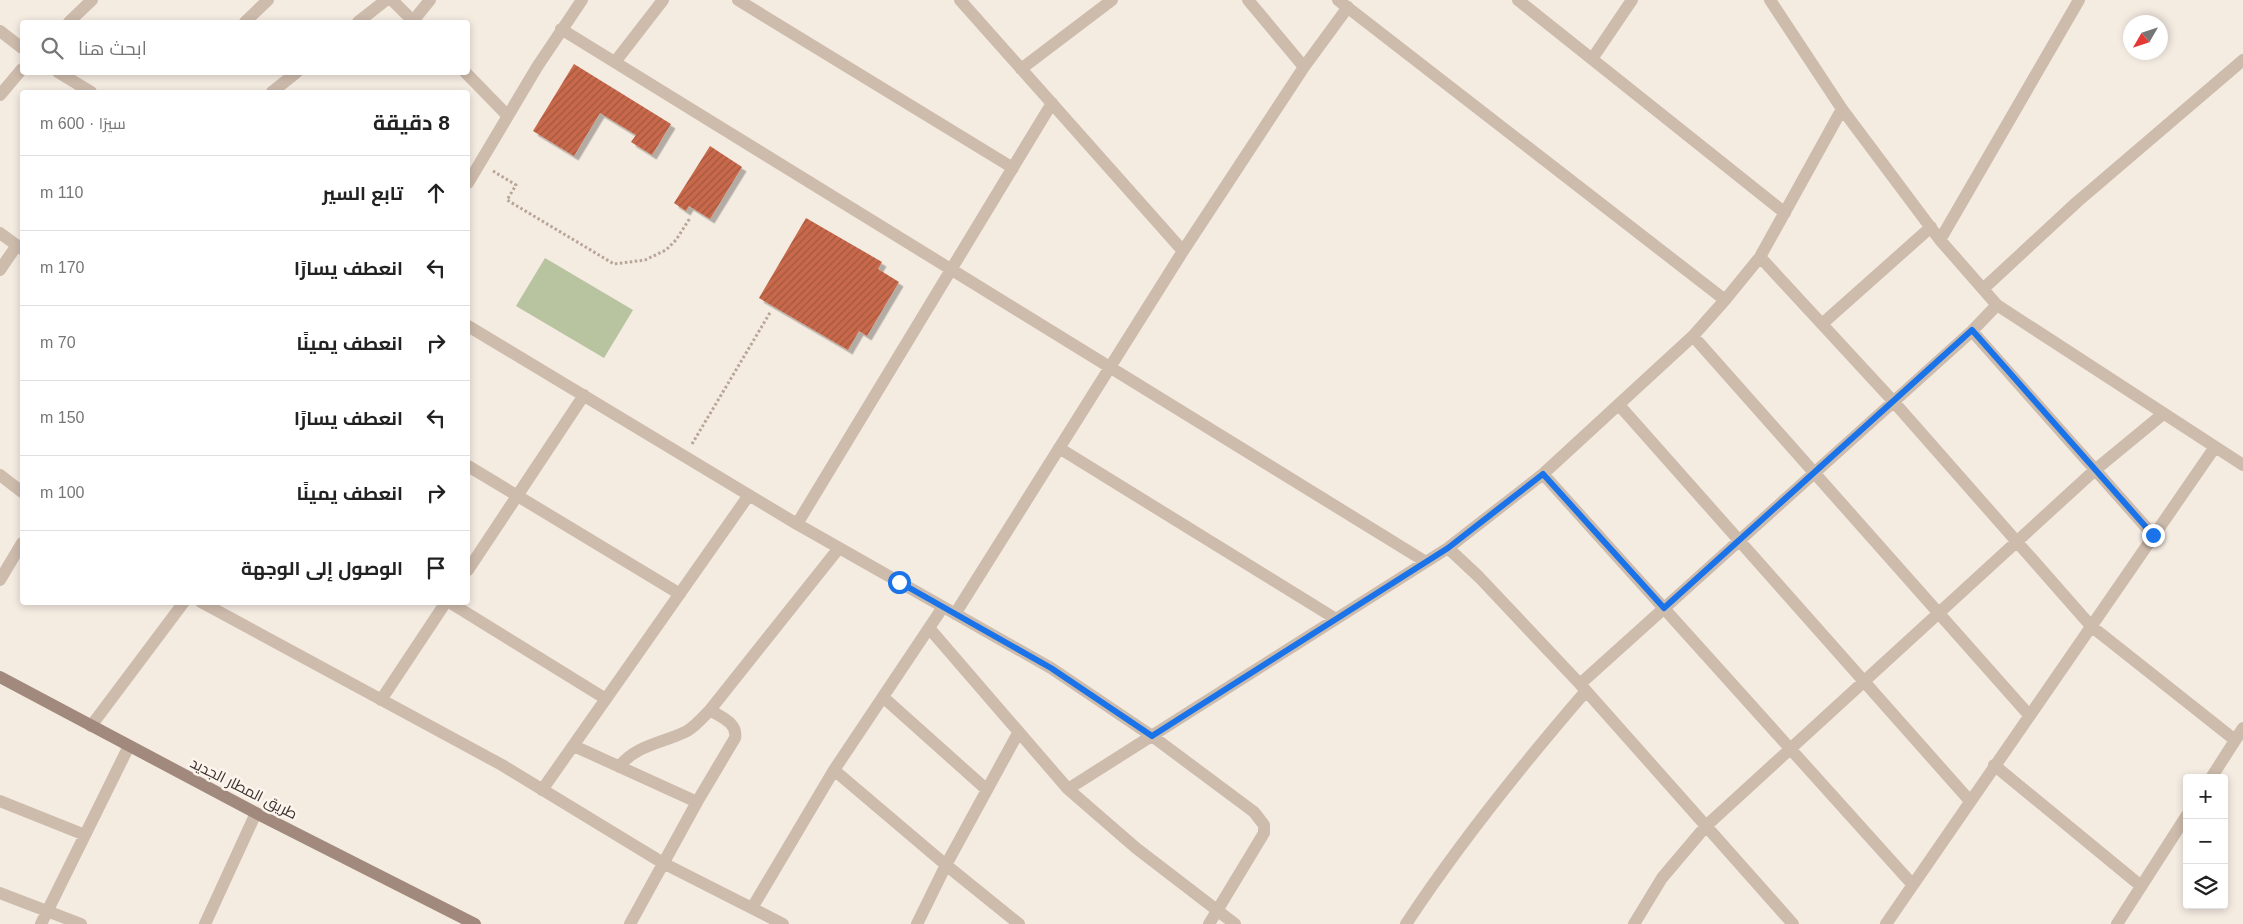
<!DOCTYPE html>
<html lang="ar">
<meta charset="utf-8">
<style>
:root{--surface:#fff;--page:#f2f2f2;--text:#222;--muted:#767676;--line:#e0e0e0}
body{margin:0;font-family:Arial,Cairo,sans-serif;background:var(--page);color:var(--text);direction:rtl}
.controls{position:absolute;right:15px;bottom:15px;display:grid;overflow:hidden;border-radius:5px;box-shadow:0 2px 8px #0003}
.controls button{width:45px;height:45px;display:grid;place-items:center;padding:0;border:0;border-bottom:1px solid var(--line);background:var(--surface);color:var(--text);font:25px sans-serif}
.compass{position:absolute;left:2123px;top:15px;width:45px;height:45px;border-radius:50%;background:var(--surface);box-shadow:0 2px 8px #0003;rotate:231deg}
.stop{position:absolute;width:15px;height:15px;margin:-11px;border:4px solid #1a73e8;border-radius:50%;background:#fff}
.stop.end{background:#1a73e8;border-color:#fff;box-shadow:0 1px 5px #0008}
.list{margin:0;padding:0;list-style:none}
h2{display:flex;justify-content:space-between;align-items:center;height:65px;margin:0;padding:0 20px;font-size:21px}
h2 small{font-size:16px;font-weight:400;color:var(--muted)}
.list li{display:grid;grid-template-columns:32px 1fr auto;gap:15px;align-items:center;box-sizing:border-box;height:75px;padding:0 20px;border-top:1px solid var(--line)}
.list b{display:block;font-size:19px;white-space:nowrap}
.list em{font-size:16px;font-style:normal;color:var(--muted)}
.icon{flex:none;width:28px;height:28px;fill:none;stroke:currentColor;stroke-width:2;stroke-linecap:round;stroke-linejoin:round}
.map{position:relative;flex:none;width:2243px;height:924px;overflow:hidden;direction:ltr}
.search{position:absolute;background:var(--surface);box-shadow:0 2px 8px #0003;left:20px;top:20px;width:450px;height:55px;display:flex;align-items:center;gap:12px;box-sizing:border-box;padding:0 18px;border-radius:5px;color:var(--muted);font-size:19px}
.panel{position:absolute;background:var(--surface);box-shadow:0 2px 8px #0003;left:20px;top:90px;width:450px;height:515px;border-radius:5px;direction:rtl}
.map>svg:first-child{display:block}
.pitch{fill:#b8c4a0}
.building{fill:url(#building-hatch);filter:url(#shadow)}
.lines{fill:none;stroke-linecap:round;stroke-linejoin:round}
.path{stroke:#b9a596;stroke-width:3;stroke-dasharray:2.5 2.5;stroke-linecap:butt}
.street{stroke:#cdbbac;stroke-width:12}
.secondary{stroke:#a18a7d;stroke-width:12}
.route{stroke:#1a73e8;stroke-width:6}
.labels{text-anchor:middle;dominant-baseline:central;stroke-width:5;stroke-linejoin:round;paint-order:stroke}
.street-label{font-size:15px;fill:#3b302b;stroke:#fbf5ee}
</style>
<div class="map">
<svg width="2243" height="924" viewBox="0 0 2243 924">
<defs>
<pattern id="building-hatch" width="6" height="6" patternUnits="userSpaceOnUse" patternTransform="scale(1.25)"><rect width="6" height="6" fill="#c8694b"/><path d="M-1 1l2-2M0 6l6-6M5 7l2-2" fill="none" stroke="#a4573f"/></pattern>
<filter id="shadow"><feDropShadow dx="4.5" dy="4.5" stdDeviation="0" flood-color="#0004"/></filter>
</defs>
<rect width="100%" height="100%" fill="#f4ebe1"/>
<path class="pitch" d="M545,258l88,52 -29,48 -88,-52z"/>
<path class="building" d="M574,64l97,60 -19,31 -21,-13 5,-7 -36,-22 -26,43 -41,-25z
M710,146l32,21 -32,52 -21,-13 -3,5 -12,-8z
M806,218l76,44 -4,7 21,13 -32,54 -8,-5 -11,19 -89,-52z"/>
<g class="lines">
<path class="path" d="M493,171l23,14 -9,15 107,64 31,-4 21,-10 10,-10 14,-22
M692,444l79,-133"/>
<path class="street" d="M392,0l22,22
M738,0l275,168
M960,0l223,251
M1248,0l56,67
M1338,0l387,300
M1518,0l267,213
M1770,0l72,109 98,131 57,65 246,160
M413,21l17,-21
M69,22l23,-22
M245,22l23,-22
M358,22l28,-22
M561,29l865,533
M0,31l22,17
M1592,59l40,-59
M615,62l48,-62
M1021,69l91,-69
M58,72l33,20
M465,72l43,44
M272,92l25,-20
M0,95l22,-26
M468,183l69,-116 45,-67
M0,233l22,16
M1940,240l139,-240
M1760,257l133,144 198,225 144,114
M0,270l17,-25
M1983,289l94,-87 166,-142
M1822,324l109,-97
M468,326l329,198 254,144 101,68 102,76 10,13v8l-55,91
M1972,331l181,204
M1693,336l336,379
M1619,405l351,396
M1059,448l277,171
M468,466l212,128
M1543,474l369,410
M0,475l22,17
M797,524l255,-421
M1448,548l31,29 101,107 213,240
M468,570l116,-175
M0,580l22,-37
M201,602l301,163 161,98 120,61
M449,602l157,97
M955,614l228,-363 121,-184 44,-60
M929,628l139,161 68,59 99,76
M1580,684l392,-353 25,-26
M883,697l104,93
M381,700l65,-98
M91,726l93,-124
M574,746l123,56
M1994,765l147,121
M619,767c16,-22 45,-24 68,-36 9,-5 16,-14 23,-21l129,-162
M834,770l112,95 73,59
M2211,778l32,-50
M1068,789l380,-241 95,-74 150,-138 32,-36 35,-43 82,-148
M542,790l207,-295
M0,801l85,34
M0,893l81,31
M752,908l82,-138 109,-163
M41,924l88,-178
M205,924l51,-111
M630,924l67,-122 38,-64c3,-15 -14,-21 -25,-28
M917,924l29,-59 72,-132
M1406,924c54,-82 116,-159 180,-233
M1634,924l28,-46 44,-52 389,-356 68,-56
M1886,924l329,-477
M2117,924l70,-109"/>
<path class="secondary" d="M0,677l256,136 219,111"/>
</g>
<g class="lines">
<path class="route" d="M899,582l152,86 101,68 296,-188 95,-74 121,134 308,-278 181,205"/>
</g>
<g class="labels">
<g class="street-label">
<text transform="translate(244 788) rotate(27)">طريق المطار الجديد</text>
</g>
</g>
</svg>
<div class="controls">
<button>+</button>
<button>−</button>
<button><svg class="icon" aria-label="layers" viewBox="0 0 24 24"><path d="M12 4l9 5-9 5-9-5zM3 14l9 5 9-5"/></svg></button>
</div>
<svg class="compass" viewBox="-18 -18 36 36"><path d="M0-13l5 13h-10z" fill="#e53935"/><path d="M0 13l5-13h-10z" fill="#767676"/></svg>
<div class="stop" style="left:899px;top:582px"></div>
<div class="stop end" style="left:2153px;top:535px"></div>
<div class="search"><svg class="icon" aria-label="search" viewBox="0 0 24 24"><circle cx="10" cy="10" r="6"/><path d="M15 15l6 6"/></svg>ابحث هنا</div>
<section class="panel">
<h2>8 دقيقة<small>سيرًا · 600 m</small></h2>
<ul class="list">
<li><svg class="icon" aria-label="ahead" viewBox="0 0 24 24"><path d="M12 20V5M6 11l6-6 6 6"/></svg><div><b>تابع السير</b></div><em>110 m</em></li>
<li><svg class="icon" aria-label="left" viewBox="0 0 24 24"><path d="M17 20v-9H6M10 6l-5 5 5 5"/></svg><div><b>انعطف يسارًا</b></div><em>170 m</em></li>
<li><svg class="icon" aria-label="right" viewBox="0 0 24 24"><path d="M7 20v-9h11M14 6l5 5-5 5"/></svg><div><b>انعطف يمينًا</b></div><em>70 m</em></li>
<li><svg class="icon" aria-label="left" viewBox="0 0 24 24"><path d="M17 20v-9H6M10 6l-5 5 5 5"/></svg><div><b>انعطف يسارًا</b></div><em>150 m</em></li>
<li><svg class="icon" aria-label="right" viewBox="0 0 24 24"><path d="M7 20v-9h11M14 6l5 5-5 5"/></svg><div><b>انعطف يمينًا</b></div><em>100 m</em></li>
<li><svg class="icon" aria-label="arrive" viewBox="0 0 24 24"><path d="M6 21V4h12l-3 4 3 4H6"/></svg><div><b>الوصول إلى الوجهة</b></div></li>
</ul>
</section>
</div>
